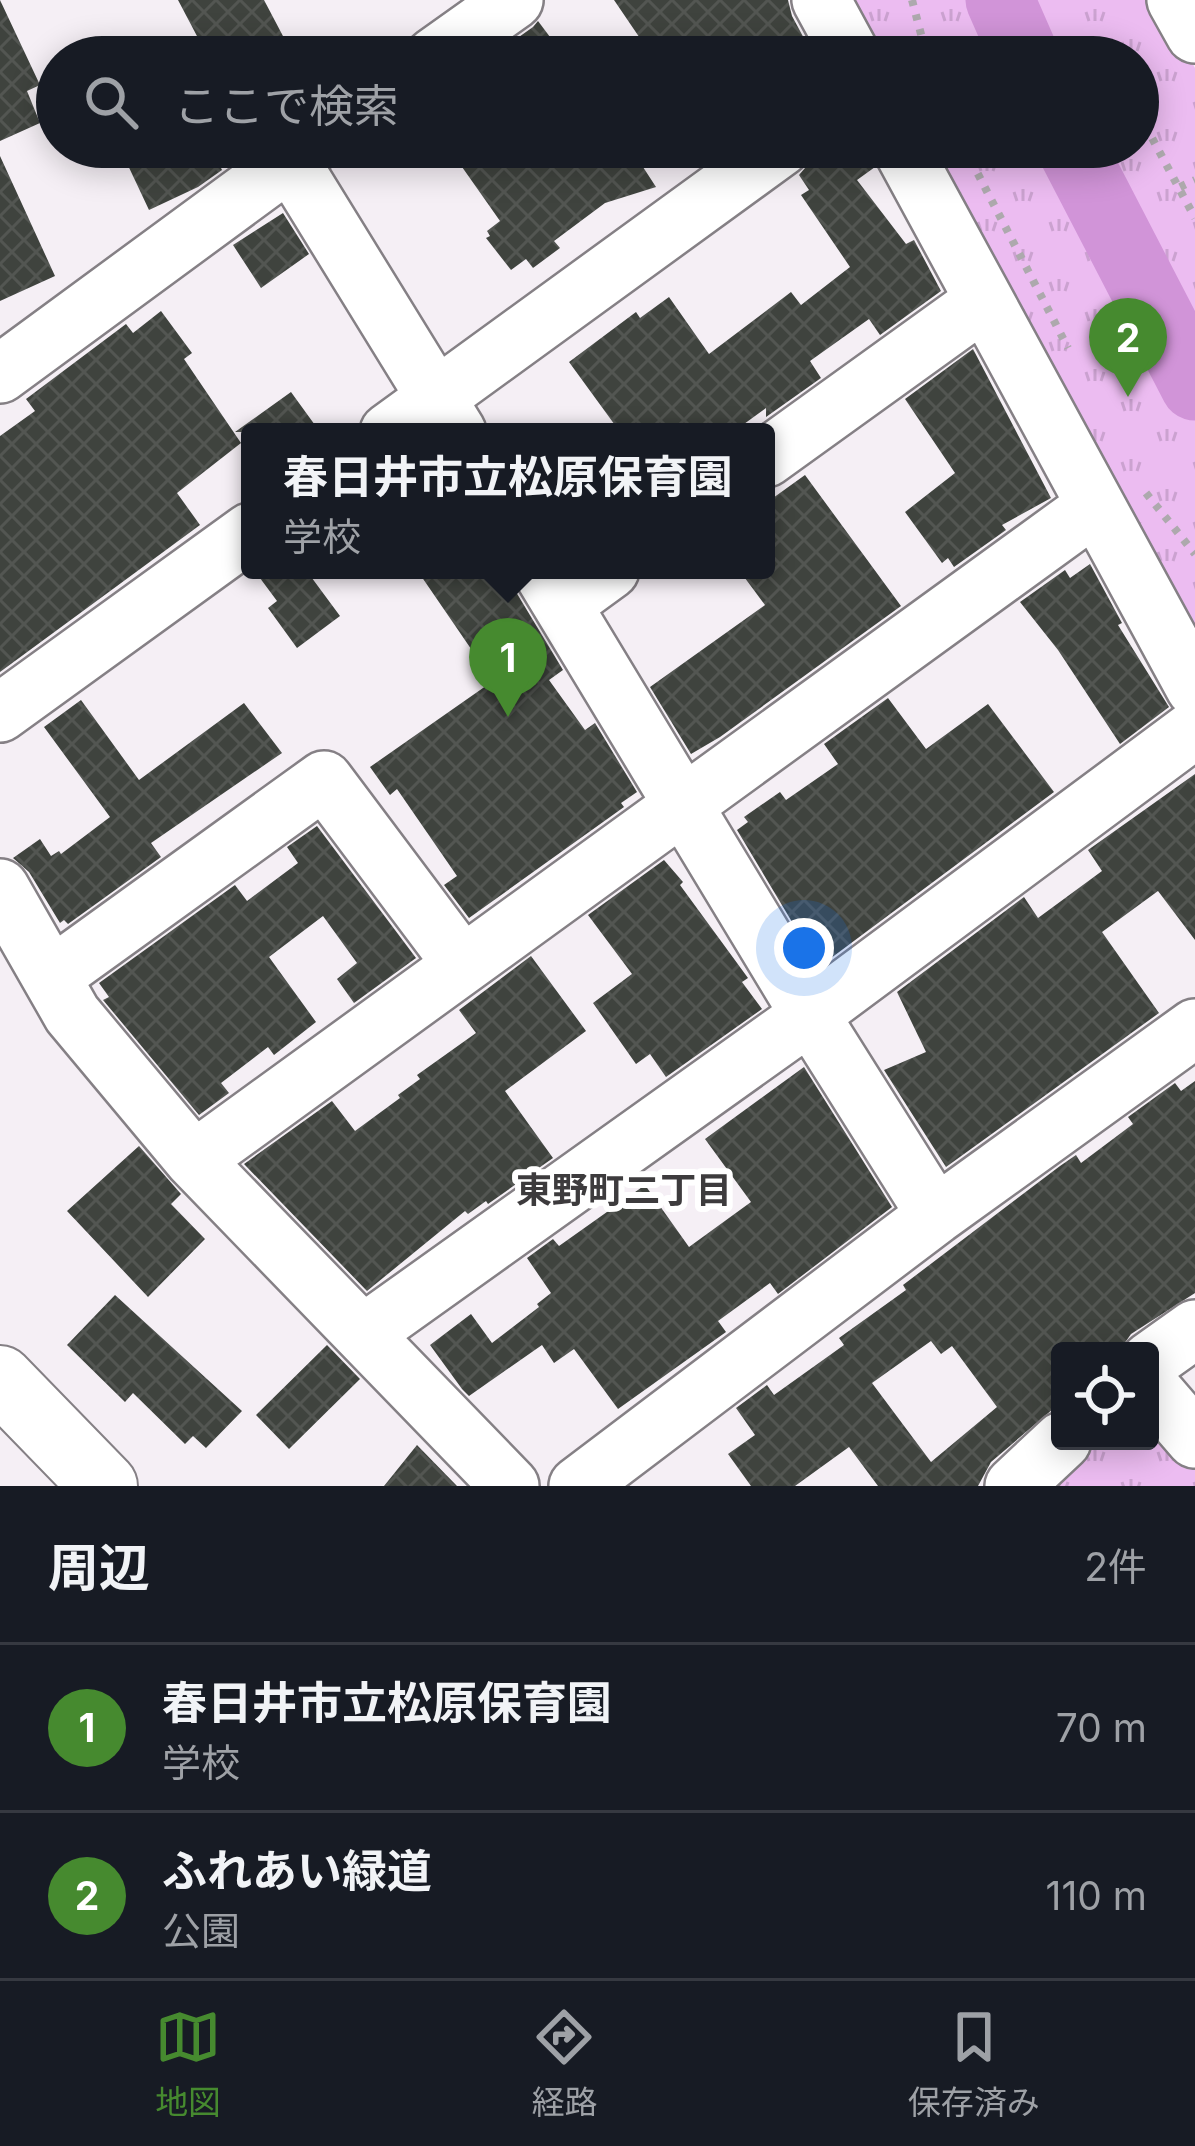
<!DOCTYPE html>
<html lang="ja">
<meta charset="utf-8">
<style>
:root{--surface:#171b24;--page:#242831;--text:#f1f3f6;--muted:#9ea1a6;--line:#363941;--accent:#468a2f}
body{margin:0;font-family:Inter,"Noto Sans JP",sans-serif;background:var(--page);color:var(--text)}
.controls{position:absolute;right:36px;bottom:36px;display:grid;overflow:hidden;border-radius:12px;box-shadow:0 6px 30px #0003}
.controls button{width:108px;height:108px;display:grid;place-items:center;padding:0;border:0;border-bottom:3px solid var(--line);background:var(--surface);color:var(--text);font:60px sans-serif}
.you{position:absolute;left:804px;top:948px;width:42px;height:42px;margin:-30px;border:9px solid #fff;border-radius:50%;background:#1a73e8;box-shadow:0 0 0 18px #1a73e833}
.badge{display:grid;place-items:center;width:78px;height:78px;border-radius:50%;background:var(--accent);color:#fff;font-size:39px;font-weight:700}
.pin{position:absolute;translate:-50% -99px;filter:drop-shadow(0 3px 6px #0008)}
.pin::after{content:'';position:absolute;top:63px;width:42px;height:36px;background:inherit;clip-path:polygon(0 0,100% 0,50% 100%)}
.popup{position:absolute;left:241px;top:423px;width:534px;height:156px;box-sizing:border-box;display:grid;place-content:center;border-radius:12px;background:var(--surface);filter:drop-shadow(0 3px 9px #0005);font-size:39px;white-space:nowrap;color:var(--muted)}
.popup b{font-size:45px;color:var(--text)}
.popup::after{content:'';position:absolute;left:50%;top:100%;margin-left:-24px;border:24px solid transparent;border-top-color:var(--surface)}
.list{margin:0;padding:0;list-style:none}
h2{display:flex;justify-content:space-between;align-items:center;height:156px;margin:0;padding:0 48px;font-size:51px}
h2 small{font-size:39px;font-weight:400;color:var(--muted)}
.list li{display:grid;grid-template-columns:78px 1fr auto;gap:36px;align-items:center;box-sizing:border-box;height:168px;padding:0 48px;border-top:3px solid var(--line)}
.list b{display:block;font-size:45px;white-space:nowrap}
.list p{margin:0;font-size:39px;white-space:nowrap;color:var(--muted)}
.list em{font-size:39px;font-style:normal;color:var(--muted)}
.icon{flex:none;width:66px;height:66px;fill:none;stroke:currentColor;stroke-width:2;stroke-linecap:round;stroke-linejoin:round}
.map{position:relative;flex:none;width:1195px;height:1486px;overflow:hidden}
.search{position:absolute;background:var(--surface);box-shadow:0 6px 30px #0003;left:36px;right:36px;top:36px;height:132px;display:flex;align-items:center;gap:30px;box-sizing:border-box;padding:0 42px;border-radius:66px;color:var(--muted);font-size:45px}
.sheet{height:492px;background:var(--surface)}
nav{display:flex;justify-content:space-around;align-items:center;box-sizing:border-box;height:168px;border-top:3px solid var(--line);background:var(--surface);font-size:33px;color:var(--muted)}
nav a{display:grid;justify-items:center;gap:6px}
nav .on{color:var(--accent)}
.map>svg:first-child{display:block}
.grass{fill:url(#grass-tufts)}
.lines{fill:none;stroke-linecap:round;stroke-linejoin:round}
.river{stroke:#d194d8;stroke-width:69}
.building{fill:url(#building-cross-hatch);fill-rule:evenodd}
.minor-casing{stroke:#858085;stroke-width:62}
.major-casing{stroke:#858085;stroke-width:70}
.path{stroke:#ada9ad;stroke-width:8;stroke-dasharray:6 9;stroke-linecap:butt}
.minor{stroke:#fff;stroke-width:57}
.major{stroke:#fff;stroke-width:66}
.labels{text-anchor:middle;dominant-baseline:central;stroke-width:12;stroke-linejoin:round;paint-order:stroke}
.neighbourhood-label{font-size:36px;font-weight:bold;fill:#3d3b3d;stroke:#fff}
</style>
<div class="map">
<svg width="1195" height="1486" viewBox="0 0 1195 1486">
<defs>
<pattern id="grass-tufts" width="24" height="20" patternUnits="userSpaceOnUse" patternTransform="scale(3)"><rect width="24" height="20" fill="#ecbcf1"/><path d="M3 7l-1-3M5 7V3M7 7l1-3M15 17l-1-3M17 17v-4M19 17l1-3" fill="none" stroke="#cba2d0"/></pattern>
<pattern id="building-cross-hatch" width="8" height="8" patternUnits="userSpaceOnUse" patternTransform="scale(3)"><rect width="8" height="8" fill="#3f433e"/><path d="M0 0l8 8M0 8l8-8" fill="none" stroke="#535652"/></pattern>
</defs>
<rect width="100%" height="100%" fill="#f5eff5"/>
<path class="grass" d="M848,0h311l36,68v578l-268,-499h211v-90h-259z
M1150,1410l45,54v22h-162l45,-45h72z"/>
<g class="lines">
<path class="river" d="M1000,0l25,57
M1071,147l124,239"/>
</g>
<path class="building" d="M0,0l40,85 -13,6 13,32 -40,18z
M178,0h86l30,57h-86z
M614,0h174l4,16 22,41h-140l-10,-13 -14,9z
M538,21l27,36h-74l42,-30z
M126,147h85l11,23 -24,17 -49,23 -24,-51 5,-3z
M448,147h182l26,40 -51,16 -51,38 6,7 -27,20 -7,-9 -15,11 -25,-32 4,-2 -3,-5 13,-10z
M813,147h52l10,20 -18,13 49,64 8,-4 27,51 -61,44 -11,-16 -59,42 11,17 -55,39v-9l-33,24h-113l-51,-70 67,-50 4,6 29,-21 40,57 82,-62 10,13 49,-38 -49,-72 8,-5 -10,-15 12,-14z
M0,156l55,120 -55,25z
M283,213l26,41 -48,34 -28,-43z
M161,311l31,42 -8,6 57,84 -64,50 23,32 -200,147v-236l35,-25 -9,-12 100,-75 7,9z
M973,349l78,149 -49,27 4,5 -52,37 -6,-9 -6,5 -37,-51 50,-39 -50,-74z
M291,392l29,40h-85z
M805,475l96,131 -181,131 -29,17 -41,-67 115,-82 -26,-35h27v-67z
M1090,564l32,59 -4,2 51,82 -49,37 -62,-94 -38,-48 45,-32 5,8z
M254,570h52l34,46 -43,32 -29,-40 9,-7z
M417,570h91l5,17 50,83 -14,10 36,50 10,-7 42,69 -16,11 3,4 -155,111 -25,-33 13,-9 -60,-87 -7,6 -20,-28 123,-86z
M888,698l38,51 62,-45 66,88 -235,175 -82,-137 11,-8 -4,-5 36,-25 6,8 52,-36 -14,-20z
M81,700l58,80 105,-77 38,50 -131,90 10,14 -93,67 -4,-4 -4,3 -31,-51 -16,-14 27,-19 11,17 8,-5 2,3 49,-37 -66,-90z
M1195,774v166l-37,-49 -56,41 57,81 -213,154 -62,-97 42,-18 -29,-60 127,-95 14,21 64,-47 -14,-21z
M317,826l99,132 -62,45 -17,-24 20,-16 -34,-47 -54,41 47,65 -42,33 -6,-8 -47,36 8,10 -30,22 -96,-115 6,-3 -10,-14 136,-98 12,16 51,-38 -11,-16z
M664,860l19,22 -3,3 68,93 -6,4 20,27 -96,68 -16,-23 -14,10 -43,-61 39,-29 -44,-59z
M531,956l55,75 -81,60 48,67 -65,46 -2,-3 -18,13 -3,-3 -98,80 -123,-127 88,-63 23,30 45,-33 -2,-3 22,-16 -3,-4 59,-42 -17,-23z
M804,1067l88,140 -114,87 -8,-11 -52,38 8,11 -108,77 -44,-60 -20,14 -12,-18 -73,51 -7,-7 -32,-44 41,-31 21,29 47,-36 -2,-3 14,-11 -24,-35 26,-19 6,7 86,-61 44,62 62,-45 -46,-63z
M1195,1081v212l-64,41 -12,17h-59v52l-69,59 -13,24h-100l-29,-39 -54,39h-44l-23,-32 27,-19 -19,-27 31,-23 7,10 70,-50 -5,-7 67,-48 -3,-5 157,-119 16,-11 5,8 52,-39 -5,-7 47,-34 6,8zM931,1341l10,13 11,-8 45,61 -66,55 -59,-79z
M139,1146l42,48 -10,10 34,35 -57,58 -81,-86z
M115,1295l127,116 -36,37 -13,-12 -8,8 -52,-51 -8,9 -58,-57z
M327,1345l33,34 -71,70 -33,-34z
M417,1445l40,41h-73z"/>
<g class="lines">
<g class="minor-casing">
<path id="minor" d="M821,0l31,57
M1176,0l19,34
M434,57l80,-57
M901,147l294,541
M290,161l167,271
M0,374l309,-227
M389,432l392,-285
M766,458l218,-157
M541,570l269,445 126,200
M562,605l48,-35
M0,713l250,-181
M0,888l72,126 122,146 316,326
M51,977l273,-197 138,184
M194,1160l900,-653
M363,1334l447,-319 385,-286
M1150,1361l45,-32
M1150,1387l45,52
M578,1486l358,-271 259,-187
M1014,1486l48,-45"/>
</g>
<g class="major-casing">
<path id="major" d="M0,1379l104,107"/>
</g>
<path class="path" d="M912,0l15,57
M1116,54l1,3
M1138,112l57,106
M964,147l104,201
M1180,187l15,-7
M1146,493l49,61"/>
<use href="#minor" class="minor"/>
<use href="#major" class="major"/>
</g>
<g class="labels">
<g class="neighbourhood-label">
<text x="624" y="1190">東野町二丁目</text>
</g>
</g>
</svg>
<div class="controls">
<button><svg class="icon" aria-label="locate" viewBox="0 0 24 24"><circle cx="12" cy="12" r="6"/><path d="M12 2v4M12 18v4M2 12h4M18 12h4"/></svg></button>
</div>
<div class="you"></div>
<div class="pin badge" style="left:508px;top:717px">1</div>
<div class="popup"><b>春日井市立松原保育園</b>学校</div>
<div class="pin badge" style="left:1128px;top:397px">2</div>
<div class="search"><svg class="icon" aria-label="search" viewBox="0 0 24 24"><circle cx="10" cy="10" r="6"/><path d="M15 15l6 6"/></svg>ここで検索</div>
</div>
<section class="sheet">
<h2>周辺<small>2件</small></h2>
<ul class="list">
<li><span class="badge">1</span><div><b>春日井市立松原保育園</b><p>学校</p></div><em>70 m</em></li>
<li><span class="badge">2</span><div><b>ふれあい緑道</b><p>公園</p></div><em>110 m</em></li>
</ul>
</section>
<nav>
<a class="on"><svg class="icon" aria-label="map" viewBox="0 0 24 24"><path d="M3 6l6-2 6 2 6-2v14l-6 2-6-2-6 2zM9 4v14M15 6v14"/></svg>地図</a>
<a><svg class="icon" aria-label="directions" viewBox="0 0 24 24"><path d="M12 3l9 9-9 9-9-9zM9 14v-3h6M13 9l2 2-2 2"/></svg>経路</a>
<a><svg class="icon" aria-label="saved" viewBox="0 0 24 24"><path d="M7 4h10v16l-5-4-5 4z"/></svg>保存済み</a>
</nav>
